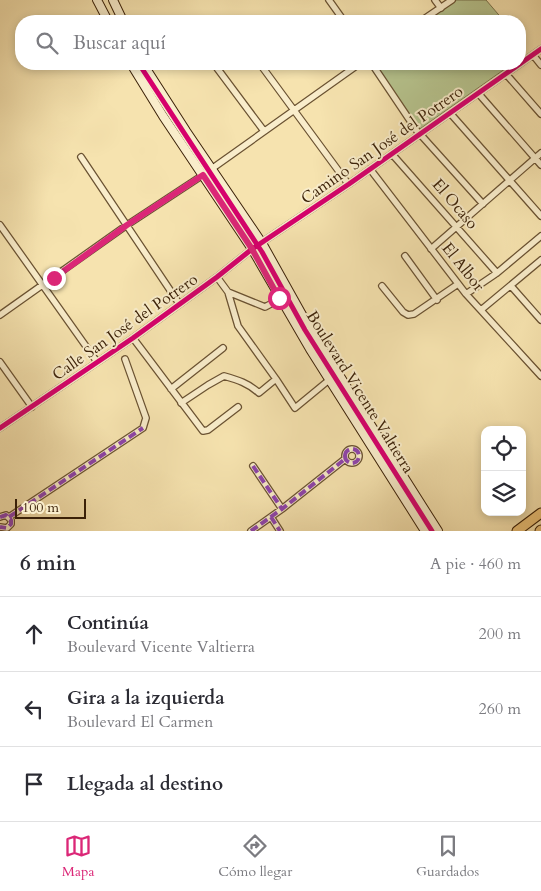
<!DOCTYPE html>
<html lang="es">
<meta charset="utf-8">
<style>
:root{--surface:#fff;--page:#f7f7f7;--text:#2b2b33;--muted:#7c7c81;--line:#e1e1e2;--accent:#db2777}
body{margin:0;font-family:Cardo,serif;background:var(--page);color:var(--text)}
.controls{position:absolute;right:15px;bottom:15px;display:grid;overflow:hidden;border-radius:10px;box-shadow:0 2px 8px #0003}
.controls button{width:45px;height:45px;display:grid;place-items:center;padding:0;border:0;border-bottom:1px solid var(--line);background:var(--surface);color:var(--text);font:25px sans-serif}
.scale{position:absolute;left:15px;bottom:12px;width:71px;box-sizing:border-box;padding-left:5px;border:2px solid #3b2108;border-top:0;font-size:14px;line-height:18px;white-space:nowrap;color:#3b2108;-webkit-text-stroke:4px #f9edcb;paint-order:stroke}
.stop{position:absolute;width:15px;height:15px;margin:-11px;border:4px solid #db2777;border-radius:50%;background:#fff}
.stop.end{background:#db2777;border-color:#fff;box-shadow:0 1px 5px #0008}
.list{margin:0;padding:0;list-style:none}
h2{display:flex;justify-content:space-between;align-items:center;height:65px;margin:0;padding:0 20px;font-size:21px}
h2 small{font-size:16px;font-weight:400;color:var(--muted)}
.list li{display:grid;grid-template-columns:32px 1fr auto;gap:15px;align-items:center;box-sizing:border-box;height:75px;padding:0 20px;border-top:1px solid var(--line)}
.list b{display:block;font-size:19px;white-space:nowrap}
.list p{margin:0;font-size:16px;white-space:nowrap;color:var(--muted)}
.list em{font-size:16px;font-style:normal;color:var(--muted)}
.icon{flex:none;width:28px;height:28px;fill:none;stroke:currentColor;stroke-width:2;stroke-linecap:round;stroke-linejoin:round}
.map{position:relative;flex:none;width:541px;height:531px;overflow:hidden}
.search{position:absolute;background:var(--surface);box-shadow:0 2px 8px #0003;left:15px;right:15px;top:15px;height:55px;display:flex;align-items:center;gap:12px;box-sizing:border-box;padding:0 18px;border-radius:20px;color:var(--muted);font-size:19px}
.sheet{height:290px;background:var(--surface)}
nav{display:flex;justify-content:space-around;align-items:center;box-sizing:border-box;height:70px;border-top:1px solid var(--line);background:var(--surface);font-size:14px;color:var(--muted)}
nav a{display:grid;justify-items:center;gap:2px}
nav .on{color:var(--accent)}
.map>svg:first-child{display:block}
.green{fill:#b7c58f;stroke:#79734c}
.lines{fill:none;stroke-linecap:round;stroke-linejoin:round}
.minor-casing{stroke:#6a5232;stroke-width:8}
.secondary-casing{stroke:#3b2108;stroke-width:10}
.primary-casing{stroke:#3b2108;stroke-width:11}
.minor{stroke:#f9edcb;stroke-width:5.5}
.secondary{stroke:#f9edcb;stroke-width:8}
.primary{stroke:#ebc278;stroke-width:9}
.quiet{stroke:#8e44ad;stroke-width:4;stroke-dasharray:8 4;stroke-linecap:butt}
.cycleway-casing{stroke:#f9edcb;stroke-width:8}
.cycleway{stroke:#d6006c;stroke-width:5}
.route{stroke:#db2777;stroke-width:6}
.labels{text-anchor:middle;dominant-baseline:central;stroke-width:4;stroke-linejoin:round;paint-order:stroke}
.street-label{font-size:16px;fill:#3b2108;stroke:#f9edcb}
</style>
<div class="map">
<svg width="541" height="531" viewBox="0 0 541 531">
<rect width="100%" height="100%" fill="#f6e3af"/>
<filter id="stains"><feTurbulence type="fractalNoise" baseFrequency=".004" numOctaves="4"/><feColorMatrix values="0 0 0 0 .2 0 0 0 0 .09 0 0 0 0 .02 0 0 0 .5 -.17"/></filter>
<radialGradient id="worn" r=".72"><stop offset=".6" stop-color="#630" stop-opacity="0"/><stop offset="1" stop-color="#630" stop-opacity=".3"/></radialGradient>
<path class="green" d="M452,0h34l18,21h-83z
M372,64h140l-95,67z"/>
<g class="lines">
<g class="minor-casing">
<path id="minor" d="M329,0l15,21
M435,0l6,8
M421,21l31,-21
M533,55l8,10
M214,64l50,67
M260,64l86,117
M372,64l45,67
M506,74l35,40
M478,93l63,72
M450,113l91,103
M420,134l63,70
M392,154l105,119
M81,157l97,145
M370,169l96,125 75,82
M0,225l95,134
M431,249l110,-96
M405,256l32,44
M217,277l11,15 10,34 38,53 19,29 34,-28
M382,286l21,26 5,3 6,-1 44,-30
M511,286l30,34
M228,292l37,15 15,-8
M466,294l31,-21 44,-37
M481,310l60,-50
M0,315l127,-90 76,-50 156,-111
M133,338l70,93 5,-1 30,-23
M0,362l32,45
M171,389l52,-41
M181,403l27,-18 16,-9c14,4 24,7 35,17l17,-14
M0,428l133,-90 84,-61 35,-28 97,-65 192,-135
M345 456a7 7 0 1 1 14 0a7 7 0 1 1-14 0Z
M253,466l29,43
M0,517l6,-2 5,5v4l-4,4 -7,-1
M9,517l134,-89 3,-10 -21,-59
M271,517l9,14
M251,531l31,-22 63,-50"/>
</g>
<g class="secondary-casing">
<path id="secondary" d="M97,0l11,21
M113,0l10,21
M131,64l32,52 89,133 58,100 115,182
M143,64l43,67 76,112 48,86 128,202"/>
</g>
<g class="primary-casing">
<path id="primary" d="M517,531l24,-18
M540,531l1,-1"/>
</g>
<use href="#minor" class="minor"/>
<use href="#secondary" class="secondary"/>
<use href="#primary" class="primary"/>
<path class="quiet" d="M345 456a7 7 0 1 1 14 0a7 7 0 1 1-14 0Z
M253,466l29,43
M0,517l6,-2 5,5v4l-4,4 -7,-1
M9,517l134,-89
M271,517l9,14
M251,531l31,-22 63,-50"/>
<g class="cycleway-casing">
<path id="cycleway" d="M139,64l123,188 43,78 127,201
M0,428l133,-90 84,-61 35,-28 97,-65 192,-135"/>
</g>
<use href="#cycleway" class="cycleway"/>
</g>
<g class="lines">
<path class="route" d="M54,278l73,-53 76,-50 49,74 27,49"/>
</g>
<g class="labels">
<g class="street-label">
<text transform="translate(382 145) rotate(-35)">Camino San José del Potrero</text>
<text transform="translate(455 204) rotate(49)">El Ocaso</text>
<text transform="translate(463 267) rotate(51)">El Albor</text>
<text transform="translate(125 327) rotate(-35)">Calle San José del Potrero</text>
<text transform="translate(360 392) rotate(58)">Boulevard Vicente Valtierra</text>
</g>
</g>
<rect width="100%" height="100%" filter="url(#stains)"/>
<rect width="100%" height="100%" fill="url(#worn)"/>
</svg>
<div class="controls">
<button><svg class="icon" aria-label="locate" viewBox="0 0 24 24"><circle cx="12" cy="12" r="6"/><path d="M12 2v4M12 18v4M2 12h4M18 12h4"/></svg></button>
<button><svg class="icon" aria-label="layers" viewBox="0 0 24 24"><path d="M12 4l9 5-9 5-9-5zM3 14l9 5 9-5"/></svg></button>
</div>
<div class="scale">100 m</div>
<div class="stop" style="left:279px;top:298px"></div>
<div class="stop end" style="left:54px;top:278px"></div>
<div class="search"><svg class="icon" aria-label="search" viewBox="0 0 24 24"><circle cx="10" cy="10" r="6"/><path d="M15 15l6 6"/></svg>Buscar aquí</div>
</div>
<section class="sheet">
<h2>6 min<small>A pie · 460 m</small></h2>
<ul class="list">
<li><svg class="icon" aria-label="ahead" viewBox="0 0 24 24"><path d="M12 20V5M6 11l6-6 6 6"/></svg><div><b>Continúa</b><p>Boulevard Vicente Valtierra</p></div><em>200 m</em></li>
<li><svg class="icon" aria-label="left" viewBox="0 0 24 24"><path d="M17 20v-9H6M10 6l-5 5 5 5"/></svg><div><b>Gira a la izquierda</b><p>Boulevard El Carmen</p></div><em>260 m</em></li>
<li><svg class="icon" aria-label="arrive" viewBox="0 0 24 24"><path d="M6 21V4h12l-3 4 3 4H6"/></svg><div><b>Llegada al destino</b></div></li>
</ul>
</section>
<nav>
<a class="on"><svg class="icon" aria-label="map" viewBox="0 0 24 24"><path d="M3 6l6-2 6 2 6-2v14l-6 2-6-2-6 2zM9 4v14M15 6v14"/></svg>Mapa</a>
<a><svg class="icon" aria-label="directions" viewBox="0 0 24 24"><path d="M12 3l9 9-9 9-9-9zM9 14v-3h6M13 9l2 2-2 2"/></svg>Cómo llegar</a>
<a><svg class="icon" aria-label="saved" viewBox="0 0 24 24"><path d="M7 4h10v16l-5-4-5 4z"/></svg>Guardados</a>
</nav>
